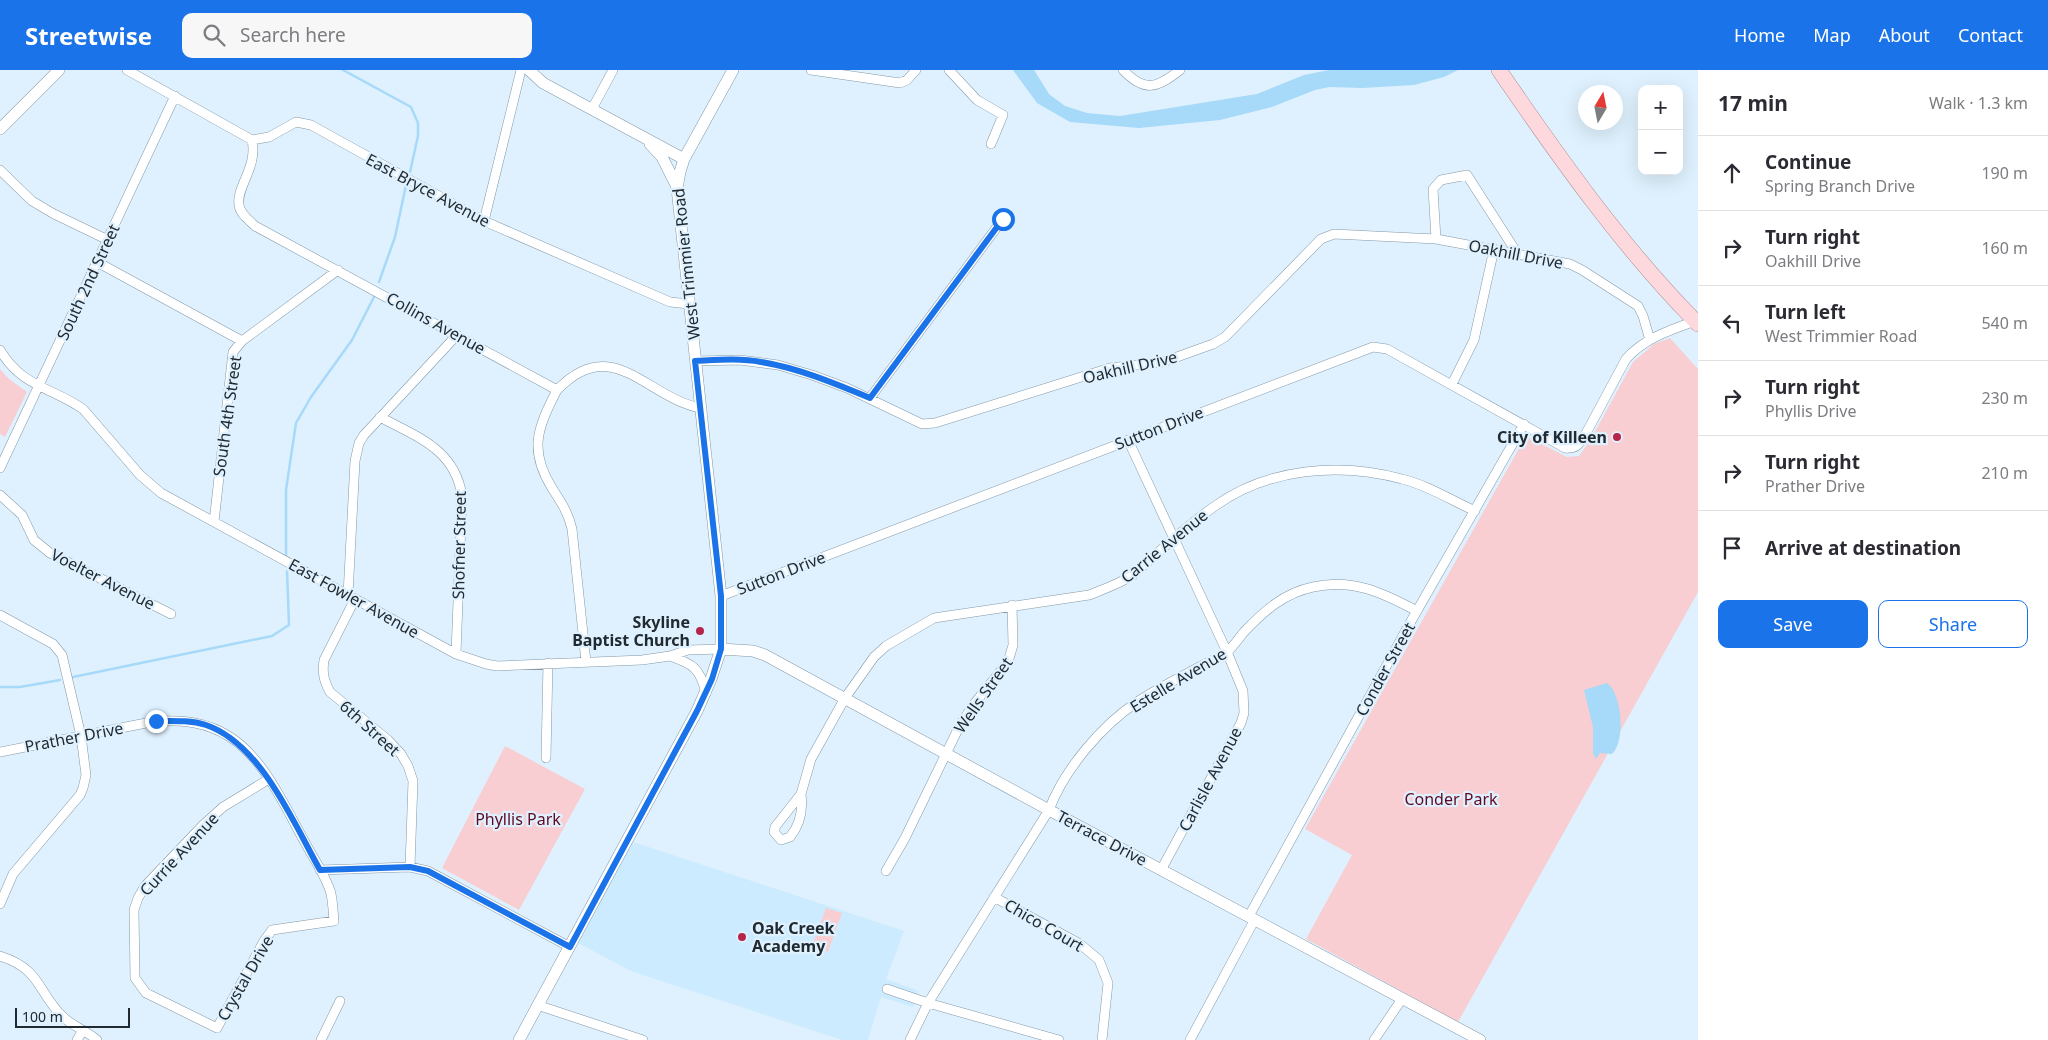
<!DOCTYPE html>
<meta charset="utf-8">
<style>
:root{--surface:#fff;--page:#f7f7f7;--text:#2b2b33;--muted:#7c7c81;--line:#e1e1e2;--accent:#1a73e8}
body{margin:0;font-family:"Noto Sans",sans-serif;background:var(--page);color:var(--text)}
.controls{position:absolute;right:15px;top:15px;display:grid;overflow:hidden;border-radius:10px;box-shadow:0 5px 20px #0002}
.controls button{width:45px;height:45px;display:grid;place-items:center;padding:0;border:0;border-bottom:1px solid var(--line);background:var(--surface);color:var(--text);font:25px sans-serif}
.compass{position:absolute;left:1578px;top:15px;width:45px;height:45px;border-radius:50%;background:var(--surface);box-shadow:0 5px 20px #0002;rotate:10deg}
.scale{position:absolute;left:15px;bottom:12px;width:115px;box-sizing:border-box;padding-left:5px;border:2px solid #212a30;border-top:0;font-size:14px;line-height:18px;white-space:nowrap;color:#212a30;-webkit-text-stroke:4px #dff1fe;paint-order:stroke}
.stop{position:absolute;width:15px;height:15px;margin:-11px;border:4px solid #1a73e8;border-radius:50%;background:#fff}
.stop.end{background:#1a73e8;border-color:#fff;box-shadow:0 1px 5px #0008}
.list{margin:0;padding:0;list-style:none}
h2{display:flex;justify-content:space-between;align-items:center;height:65px;margin:0;padding:0 20px;font-size:21px}
h2 small{font-size:16px;font-weight:400;color:var(--muted)}
.list li{display:grid;grid-template-columns:32px 1fr auto;gap:15px;align-items:center;box-sizing:border-box;height:75px;padding:0 20px;border-top:1px solid var(--line)}
.list b{display:block;font-size:19px;white-space:nowrap}
.list p{margin:0;font-size:16px;white-space:nowrap;color:var(--muted)}
.list em{font-size:16px;font-style:normal;color:var(--muted)}
.actions{display:flex;gap:10px;padding:15px 20px}
.actions a{flex:1;padding:11px 0;border:1px solid var(--accent);border-radius:10px;text-align:center;font-size:18px;color:var(--accent)}
.actions .main{background:var(--accent);color:#fff}
.icon{flex:none;width:28px;height:28px;fill:none;stroke:currentColor;stroke-width:2;stroke-linecap:round;stroke-linejoin:round}
.map{position:relative;flex:none;width:1698px;height:970px;overflow:hidden}
header{display:flex;align-items:center;gap:30px;box-sizing:border-box;height:70px;padding:0 25px;background:var(--accent);color:#fff}
header strong{font-size:24px}
nav{display:flex;gap:28px;margin-inline-start:auto;font-size:18px}
.search{width:350px;height:45px;background:var(--page);display:flex;align-items:center;gap:12px;box-sizing:border-box;padding:0 18px;border-radius:10px;color:var(--muted);font-size:19px}
main{display:flex}
aside{flex:1;background:var(--surface)}
.map>svg:first-child{display:block}
.built{fill:#ccebff}
.green{fill:#f8ced2}
.water{fill:#a7d9f9}
.lines{fill:none;stroke-linecap:round;stroke-linejoin:round}
.stream{stroke:#a7d9f9;stroke-width:2.5}
.minor-casing{stroke:#8398a7;stroke-width:10}
.tertiary-casing{stroke:#8398a7;stroke-width:12}
.primary-casing{stroke:#af8c92;stroke-width:16}
.minor{stroke:#fff;stroke-width:9}
.tertiary{stroke:#fff;stroke-width:11}
.primary{stroke:#fdd9dd;stroke-width:15}
.route{stroke:#1a73e8;stroke-width:6}
.poi-dot{fill:#b7254b;stroke:#dff1fe;stroke-width:2}
.labels{text-anchor:middle;dominant-baseline:central;stroke-width:4.5;stroke-linejoin:round;paint-order:stroke}
.street-label{font-size:16px;fill:#212a30;stroke:#dff1fe}
.poi-label{font-size:16px;font-weight:bold;fill:#212a30;stroke:#dff1fe;text-anchor:end}
.park-label{font-size:16px;fill:#5e0921;stroke:#dff1fe}
</style>
<header>
<strong>Streetwise</strong>
<div class="search"><svg class="icon" aria-label="search" viewBox="0 0 24 24"><circle cx="10" cy="10" r="6"/><path d="M15 15l6 6"/></svg>Search here</div>
<nav><a>Home</a><a>Map</a><a>About</a><a>Contact</a></nav>
</header>
<main>
<div class="map">
<svg width="1698" height="970" viewBox="0 0 1698 970">
<rect width="100%" height="100%" fill="#dff1fe"/>
<path class="built" d="M633,772l271,89 -18,48 33,12 -6,16 -32,-10 -13,43h-26l-211,-69 -53,-28z"/>
<path class="green" d="M1670,268l28,31v223l-240,430 -152,-83 46,-84 -47,-26 221,-393 41,21 12,-1 12,-17 42,-77 21,-18z
M0,299l9,10 18,13 -22,45 -5,-3z
M505,676l80,43 -66,121 -77,-42z
M826,838l16,5 -14,39 -16,-6z"/>
<path class="water" d="M1013,0h21l15,24 16,12 22,7 33,3 137,-22 47,-19 25,-5h129l-14,7 -30,8 -52,3 -33,-1 -14,3 -43,17 -52,13 -81,8 -69,-6 -33,-19z
M1607,613c15,10 19,58 5,71l-12,-1 -4,6 -3,-6v-26l-9,-37z"/>
<g class="lines">
<path class="stream" d="M343,0l68,37 7,16v13l-8,36
M379,212l16,-45 11,-52
M286,486v-66l10,-67 15,-26 41,-57 22,-43
M73,607l199,-41 17,-11 -2,-54
M0,617h20l40,-7"/>
<g class="minor-casing">
<path id="minor" d="M127,0l125,70 17,-3 27,-15 15,3 173,96 186,81 19,2
M811,0l89,13 7,-3 9,-10
M949,0l28,30 26,15 -12,29
M1123,0c22,23 34,18 57,0
M592,39l21,-39
M252,70c6,27 -16,47 -13,65 1,9 10,15 16,21l302,164c56,-58 89,8 144,18
M0,100l32,31 22,13 54,26
M484,151l37,-151
M1436,169l-3,-50 8,-9 26,-5 50,78
M97,192l145,79
M0,280c22,37 51,37 83,59l57,66 21,18 295,161 30,10 11,2 145,-6 28,-4 18,-6 33,-1
M695,291l45,-1 38,5 34,10 35,13 75,36 13,-1 175,-55 53,-6 50,-18 12,-7 96,-98 13,-5 102,5 134,25 12,6 56,36 5,10 7,24
M1452,314l22,-44 20,-91
M557,320c-19,37 -29,60 -5,98 9,14 16,24 20,41l14,133
M870,328l133,-179
M380,347c37,20 75,32 82,79l-6,158
M1128,370l99,212 16,39 1,22 -3,10 -80,147
M0,398l175,-372
M0,425l22,20 12,25 16,13 121,61
M214,452l19,-170 9,-11 96,-71
M348,525l7,-134 4,-18 5,-8 93,-100
M721,526l652,-249 14,2 178,99c10,1 13,-2 19,-11l42,-78c18,-21 47,-30 72,-39
M355,529l-31,61c-2,13 0,21 6,32l58,48 13,14 7,12 5,15 -3,86
M0,545l53,29 9,11 19,81 5,39 -3,13 -3,7 -67,79 -13,30
M670,586c23,8 30,12 36,37
M0,682l156,-31c28,-1 51,1 74,16 35,22 57,74 77,109 8,15 20,32 24,48 2,9 2,18 3,27l-62,9 -8,11 -47,87 -71,-35 -11,-15 -1,-68 4,-12 7,-12 58,-61 20,-18 46,-28
M546,688l2,-95
M801,724c2,15 -1,31 -11,43l-9,3 -7,-8 1,-5 26,-33 10,-35 34,-61 29,-41 12,-11 48,-28 155,-23c15,-6 30,-11 44,-20 27,-24 53,-49 82,-69 53,-38 125,-44 187,-27 25,6 49,21 73,32
M320,800l90,-3 18,4 142,76
M886,801l19,-33 55,-113 14,-21 34,-42 5,-17 -1,-40
M994,827l86,47 19,16 9,23 -6,57
M1249,846l161,-293 114,-199
M0,886c41,13 37,35 62,60 10,10 25,15 35,24
M887,919l41,14 131,37
M537,935l106,35
M77,970l6,-10
M321,970l19,-39
M910,970l18,-37 121,-193c15,-40 52,-84 88,-108 21,-14 44,-25 66,-37 8,-4 17,-8 24,-13 6,-5 12,-14 17,-20 20,-21 40,-39 69,-45 40,-9 70,6 104,24
M1190,970l65,-121
M1374,970l28,-41"/>
</g>
<g class="tertiary-casing">
<path id="tertiary" d="M529,0l14,13 141,76
M0,59l59,-59
M650,74l12,13 15,30
M721,579l32,2 12,4 284,155 431,230
M519,970l178,-329 14,-32 10,-30v-53l-44,-408 3,-16 4,-13 49,-89"/>
</g>
<g class="primary-casing">
<path id="primary" d="M1499,0c61,89 123,177 199,254"/>
</g>
<use href="#minor" class="minor"/>
<use href="#tertiary" class="tertiary"/>
<use href="#primary" class="primary"/>
</g>
<g class="lines">
<path class="route" d="M156,651c17,0 34,-1 50,4 55,19 87,97 114,145l90,-3 18,4 142,76 127,-236 15,-32 9,-30v-53l-26,-235c22,-1 44,-3 66,1 37,6 73,21 109,36l133,-179"/>
</g>
<g class="poi-dot">
<circle cx="1617" cy="367" r="5"/>
<circle cx="700" cy="561" r="5"/>
<circle cx="742" cy="867" r="5"/>
</g>
<g class="labels">
<g class="street-label">
<text transform="translate(428 120) rotate(28)">East Bryce Avenue</text>
<text transform="translate(1516 184) rotate(11)">Oakhill Drive</text>
<text transform="translate(686 194) rotate(-96)">West Trimmier Road</text>
<text transform="translate(88 212) rotate(-65)">South 2nd Street</text>
<text transform="translate(436 253) rotate(29)">Collins Avenue</text>
<text transform="translate(1130 297) rotate(-13)">Oakhill Drive</text>
<text transform="translate(227 346) rotate(-82)">South 4th Street</text>
<text transform="translate(1159 358) rotate(-21)">Sutton Drive</text>
<text transform="translate(459 475) rotate(-89)">Shofner Street</text>
<text transform="translate(1164 476) rotate(-39)">Carrie Avenue</text>
<text transform="translate(781 503) rotate(-21)">Sutton Drive</text>
<text transform="translate(103 509) rotate(27)">Voelter Avenue</text>
<text transform="translate(354 528) rotate(29)">East Fowler Avenue</text>
<text transform="translate(1385 599) rotate(-61)">Conder Street</text>
<text transform="translate(1178 610) rotate(-31)">Estelle Avenue</text>
<text transform="translate(983 625) rotate(-55)">Wells Street</text>
<text transform="translate(370 658) rotate(42)">6th Street</text>
<text transform="translate(74 667) rotate(-11)">Prather Drive</text>
<text transform="translate(1210 709) rotate(-62)">Carlisle Avenue</text>
<text transform="translate(1102 768) rotate(28)">Terrace Drive</text>
<text transform="translate(179 784) rotate(-47)">Currie Avenue</text>
<text transform="translate(1044 855) rotate(30)">Chico Court</text>
<text transform="translate(245 908) rotate(-60)">Crystal Drive</text>
</g>
<g class="poi-label">
<text x="1607" y="367">City of Killeen</text>
<text x="690" y="552">Skyline<tspan x="690" dy="18">Baptist Church</tspan></text>
<text x="752" y="858" text-anchor="start">Oak Creek<tspan x="752" dy="18">Academy</tspan></text>
</g>
<g class="park-label">
<text x="1451" y="729">Conder Park</text>
<text x="518" y="749">Phyllis Park</text>
</g>
</g>
</svg>
<div class="controls">
<button>+</button>
<button>−</button>
</div>
<svg class="compass" viewBox="-18 -18 36 36"><path d="M0-13l5 13h-10z" fill="#e53935"/><path d="M0 13l5-13h-10z" fill="#7c7c81"/></svg>
<div class="scale">100 m</div>
<div class="stop" style="left:1003px;top:149px"></div>
<div class="stop end" style="left:156px;top:651px"></div>
</div>
<aside>
<h2>17 min<small>Walk · 1.3 km</small></h2>
<ul class="list">
<li><svg class="icon" aria-label="ahead" viewBox="0 0 24 24"><path d="M12 20V5M6 11l6-6 6 6"/></svg><div><b>Continue</b><p>Spring Branch Drive</p></div><em>190 m</em></li>
<li><svg class="icon" aria-label="right" viewBox="0 0 24 24"><path d="M7 20v-9h11M14 6l5 5-5 5"/></svg><div><b>Turn right</b><p>Oakhill Drive</p></div><em>160 m</em></li>
<li><svg class="icon" aria-label="left" viewBox="0 0 24 24"><path d="M17 20v-9H6M10 6l-5 5 5 5"/></svg><div><b>Turn left</b><p>West Trimmier Road</p></div><em>540 m</em></li>
<li><svg class="icon" aria-label="right" viewBox="0 0 24 24"><path d="M7 20v-9h11M14 6l5 5-5 5"/></svg><div><b>Turn right</b><p>Phyllis Drive</p></div><em>230 m</em></li>
<li><svg class="icon" aria-label="right" viewBox="0 0 24 24"><path d="M7 20v-9h11M14 6l5 5-5 5"/></svg><div><b>Turn right</b><p>Prather Drive</p></div><em>210 m</em></li>
<li><svg class="icon" aria-label="arrive" viewBox="0 0 24 24"><path d="M6 21V4h12l-3 4 3 4H6"/></svg><div><b>Arrive at destination</b></div></li>
</ul>
<div class="actions"><a class="main">Save</a><a>Share</a></div>
</aside>
</main>
